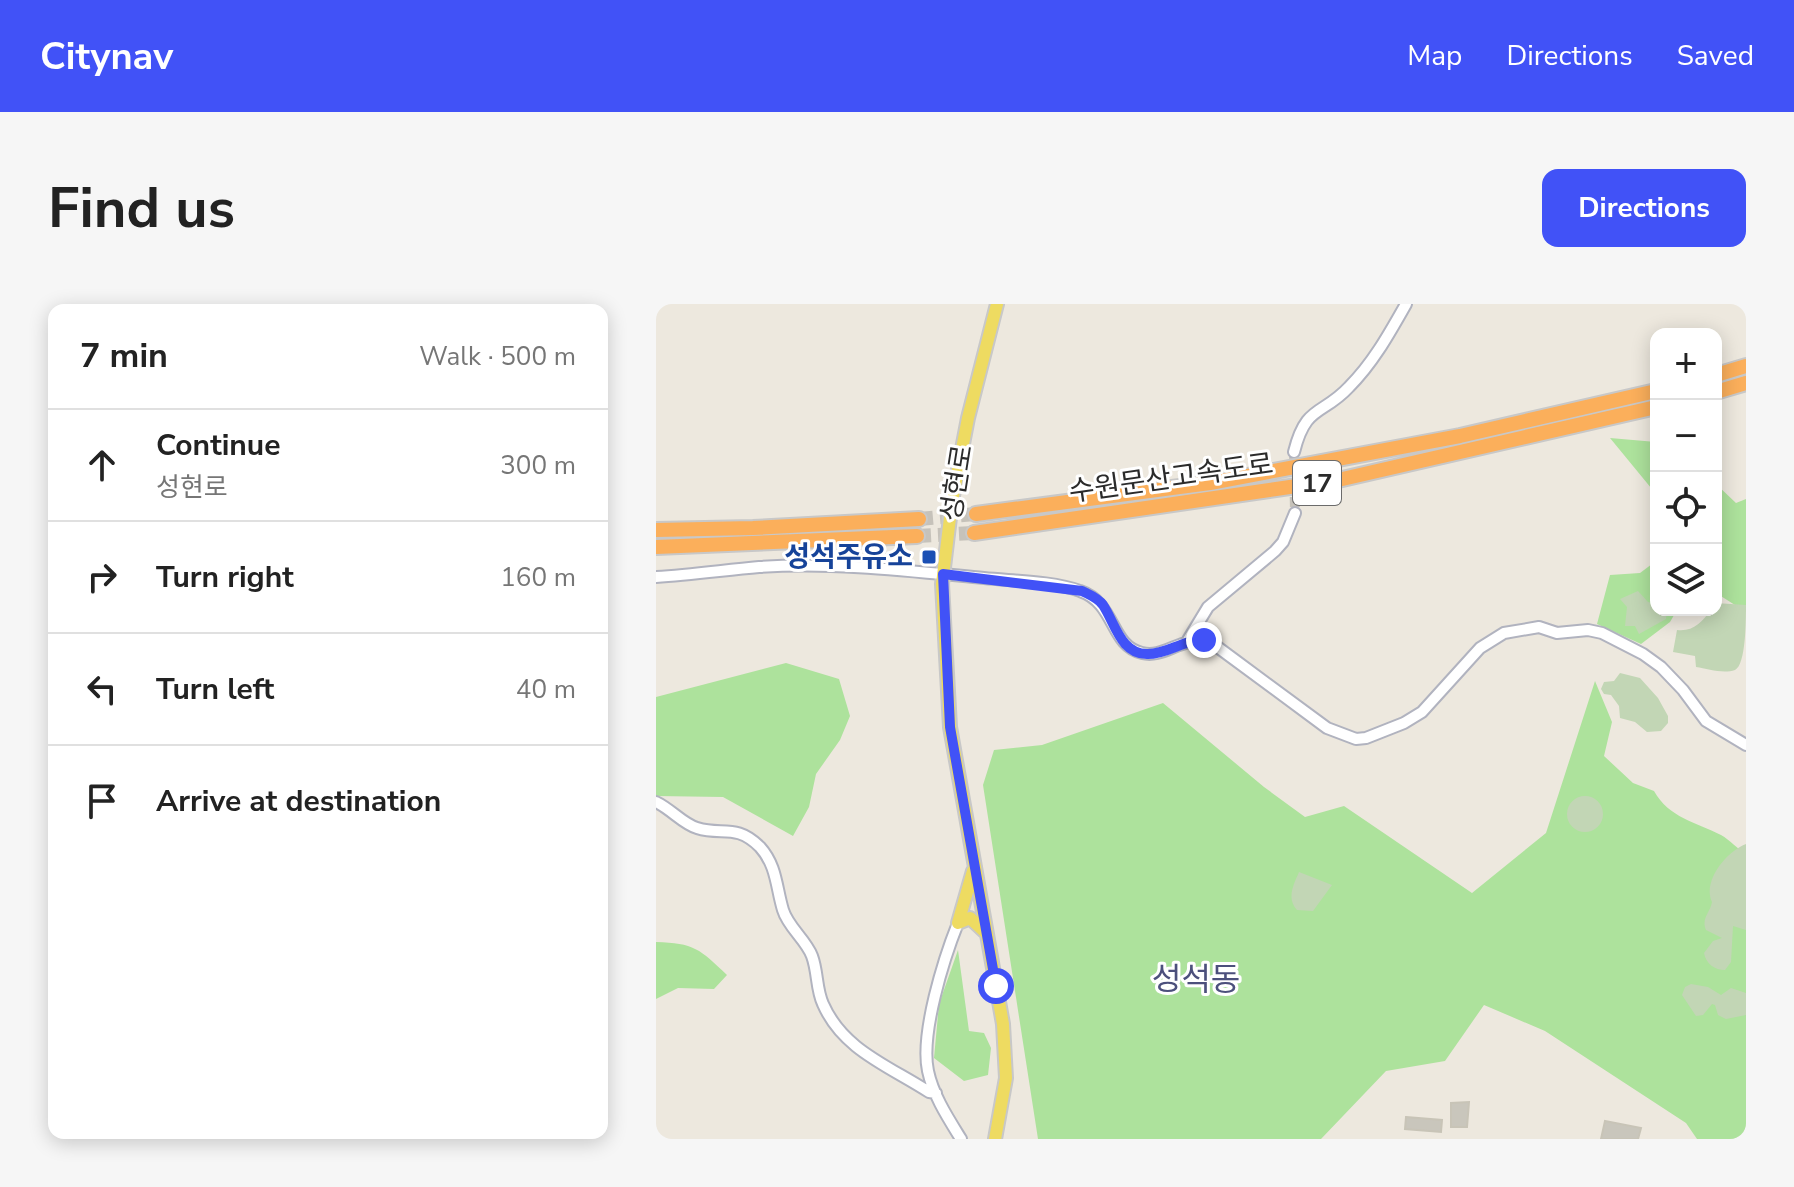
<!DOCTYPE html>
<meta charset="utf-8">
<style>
:root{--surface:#fff;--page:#f6f6f6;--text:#222;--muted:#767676;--line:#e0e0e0;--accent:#4152f7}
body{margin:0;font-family:"Nunito Sans","Noto Sans KR",sans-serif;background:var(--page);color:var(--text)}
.controls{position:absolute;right:24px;top:24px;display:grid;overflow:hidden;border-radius:16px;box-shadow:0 4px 20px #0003}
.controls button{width:72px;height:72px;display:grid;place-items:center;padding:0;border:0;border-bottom:2px solid var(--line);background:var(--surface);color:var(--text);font:40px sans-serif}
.stop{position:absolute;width:24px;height:24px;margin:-18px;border:6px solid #4152f7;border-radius:50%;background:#fff}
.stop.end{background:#4152f7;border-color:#fff;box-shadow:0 2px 8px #0008}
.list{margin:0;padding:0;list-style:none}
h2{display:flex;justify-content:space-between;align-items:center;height:104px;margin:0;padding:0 32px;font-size:34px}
h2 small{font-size:26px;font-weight:400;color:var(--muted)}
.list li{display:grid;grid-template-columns:52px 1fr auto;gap:24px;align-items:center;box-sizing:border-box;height:112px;padding:0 32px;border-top:2px solid var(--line)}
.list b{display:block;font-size:30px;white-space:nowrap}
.list p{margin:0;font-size:26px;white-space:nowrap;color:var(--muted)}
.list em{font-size:26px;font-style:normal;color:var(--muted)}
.icon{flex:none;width:44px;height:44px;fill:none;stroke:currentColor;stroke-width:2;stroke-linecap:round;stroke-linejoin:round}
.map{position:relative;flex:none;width:1090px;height:835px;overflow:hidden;border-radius:16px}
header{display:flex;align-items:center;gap:48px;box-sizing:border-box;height:112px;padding:0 40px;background:var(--accent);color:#fff}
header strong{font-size:38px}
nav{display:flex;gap:44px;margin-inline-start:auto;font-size:28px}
.intro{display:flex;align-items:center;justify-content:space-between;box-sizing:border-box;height:192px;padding:0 48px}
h1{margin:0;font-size:56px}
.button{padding:20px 36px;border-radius:16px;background:var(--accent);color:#fff;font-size:28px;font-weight:700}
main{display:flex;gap:48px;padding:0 48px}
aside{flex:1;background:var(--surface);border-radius:16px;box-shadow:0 4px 20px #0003}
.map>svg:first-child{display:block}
.green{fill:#ade29c}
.cemetery{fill:#c2d6b5}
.building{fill:#c9c6bc;stroke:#c8c4b7;stroke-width:2}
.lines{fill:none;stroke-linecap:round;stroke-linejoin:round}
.minor-tunnel{stroke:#c6c2ba;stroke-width:10;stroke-dasharray:10 5;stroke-linecap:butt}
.highway-tunnel{stroke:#c6c2ba;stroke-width:14;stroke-dasharray:14 7;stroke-linecap:butt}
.minor-casing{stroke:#b1b3bf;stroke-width:14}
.major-casing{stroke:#c8c8c8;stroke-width:16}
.highway-casing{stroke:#c8c8c8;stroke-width:18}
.minor{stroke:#fff;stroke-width:10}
.major{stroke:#eedb61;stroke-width:12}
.highway{stroke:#fbaf5b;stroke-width:14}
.route{stroke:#4152f7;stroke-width:10}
.transit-dot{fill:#1a4fb4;stroke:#fff;stroke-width:3}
.labels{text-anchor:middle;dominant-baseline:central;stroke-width:6;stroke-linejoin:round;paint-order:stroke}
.shield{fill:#fff;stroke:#6b6b6b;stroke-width:2}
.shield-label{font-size:26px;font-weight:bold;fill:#2b2b2b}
.street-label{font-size:28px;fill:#2b2b2b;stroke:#fff}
.transit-label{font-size:28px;font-weight:bold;fill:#164399;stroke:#fff;text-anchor:end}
.quarter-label{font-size:32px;fill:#4c507c;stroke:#fff}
</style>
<header>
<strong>Citynav</strong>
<nav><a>Map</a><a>Directions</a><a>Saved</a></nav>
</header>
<div class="intro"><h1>Find us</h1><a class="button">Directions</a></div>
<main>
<aside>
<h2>7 min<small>Walk · 500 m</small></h2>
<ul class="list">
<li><svg class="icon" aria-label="ahead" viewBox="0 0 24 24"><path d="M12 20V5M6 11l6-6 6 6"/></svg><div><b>Continue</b><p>성현로</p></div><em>300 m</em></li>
<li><svg class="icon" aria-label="right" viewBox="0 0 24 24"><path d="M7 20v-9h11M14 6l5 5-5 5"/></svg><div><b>Turn right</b></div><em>160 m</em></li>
<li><svg class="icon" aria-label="left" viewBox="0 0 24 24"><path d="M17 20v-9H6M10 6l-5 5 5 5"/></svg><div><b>Turn left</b></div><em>40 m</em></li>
<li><svg class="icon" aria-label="arrive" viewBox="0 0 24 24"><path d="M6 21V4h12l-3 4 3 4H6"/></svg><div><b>Arrive at destination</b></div></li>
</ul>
</aside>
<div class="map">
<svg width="1090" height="835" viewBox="0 0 1090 835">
<rect width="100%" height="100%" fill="#ede8de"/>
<path class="green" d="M954,134l46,4v52z
M1060,180l20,19 10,-4v113l-30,-19z
M1000,257v49h21l-7,12 -29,22 -44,-20 13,-49 30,-2z
M130,359l53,16 11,37 -10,24 -24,34 -7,33 -16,29 -70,-39 -67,-1v-99z
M939,377l17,41 -8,34 29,27 21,8c15,27 42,31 67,44 9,5 17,14 25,20v284h-49l-11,-16 -141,-92 -61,-26 -39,56 -59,10 -65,68h-283l-55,-354 11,-35 48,-5 121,-42 101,84 41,30 39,-11 128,87 74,-60z
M0,638c38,1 44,7 71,33l-13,14 -36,-1 -22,11z
M302,646l11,81 15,2 7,15 -3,27 -24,6 -30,-23 5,-54z"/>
<path class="cemetery" d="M982,287l10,11 8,2v6l11,2 -1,7 -27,15 -4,-8h-10l2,-19 -7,-8z
M1060,299l30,2c0,15 0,60 -11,65 -12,4 -27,-1 -39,-3l-1,-11 -22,-4 4,-22c16,2 25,-8 34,-20h5z
M964,369l20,5 18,20 10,18v7l-7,8 -14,1 -12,-10 -15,-4 -1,-12 -8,-11 -7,-1 -3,-5 3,-7 10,-1z
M911 510a18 18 0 1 1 36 0a18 18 0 1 1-36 0Z
M1090,540v86l-13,-4 -2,36 -6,8c-10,0 -19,-6 -21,-17l9,-12 9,-3 -16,-8c-5,-12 4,-17 6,-28 -10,-21 15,-51 34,-58z
M643,568l33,13 -19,26 -16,-1c-11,-12 -3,-26 2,-38z
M1035,680l17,3 13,8 10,-7 15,5v22l-20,4 -8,-4 -3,-10 -3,-1 -9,11 -7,1 -14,-21 3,-8z"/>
<path class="building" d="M813,798l-2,25h-16v-24z
M750,813l36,3 -1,12 -36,-3z
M949,817l36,7 -3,11h-37z"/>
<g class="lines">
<path class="minor-tunnel" d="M638,148l1,61"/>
<path class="highway-tunnel" d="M263,215l57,-5
M261,232l57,-3"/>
<g class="minor-casing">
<path id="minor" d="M638,148c12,-48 28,-36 55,-65 24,-24 40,-53 57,-83
M0,273c35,-2 69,-7 103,-10 75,-5 151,4 225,11 29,3 69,3 96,13 36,12 30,55 62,62 23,6 40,-19 70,-10l115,85 29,11 10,-1 38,-15 18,-11 58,-64 24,-15 35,-6 18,6 31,-3 14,3 41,21 18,13 22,23 23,31 40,24
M532,336l20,-33 67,-56 8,-9 12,-29
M0,498c15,7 27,22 41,26 25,8 39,-5 63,19 17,19 16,40 23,63 5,17 23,30 29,46 6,16 4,33 11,48 20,46 66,62 106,88l7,1
M302,619c-14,35 -38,111 -30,148 5,24 20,47 33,68"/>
</g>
<g class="major-casing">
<path id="major" d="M317,567l-15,52 12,-5 15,14
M339,835l11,-61 -3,-54 -53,-297 -8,-143 10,-83 16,-83 29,-114"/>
</g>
<g class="highway-casing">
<path id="highway" d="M1060,71l30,-9
M1060,88l30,-9
M320,210l234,-31 250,-47 196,-45
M0,226l97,-2 166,-9
M318,229l364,-53 318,-73
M0,243l261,-11"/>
</g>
<use href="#minor" class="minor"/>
<use href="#major" class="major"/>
<use href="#highway" class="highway"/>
</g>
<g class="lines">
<path class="route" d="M340,682l-46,-259 -7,-153 139,17c8,4 16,7 21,14 12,18 18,50 45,49 20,0 34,-14 56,-14"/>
</g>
<rect class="transit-dot" x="265" y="245" width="16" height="16" rx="4"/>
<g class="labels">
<rect class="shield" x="637" y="157" width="48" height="44" rx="6"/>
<g class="shield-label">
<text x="661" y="179">17</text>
</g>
<g class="street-label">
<text transform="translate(515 174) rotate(-8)">수원문산고속도로</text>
<text transform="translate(301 179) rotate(-81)">성현로</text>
</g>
<g class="transit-label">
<text x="257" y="253">성석주유소</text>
</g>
<g class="quarter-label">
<text x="540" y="675">성석동</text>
</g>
</g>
</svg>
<div class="controls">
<button>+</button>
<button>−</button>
<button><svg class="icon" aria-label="locate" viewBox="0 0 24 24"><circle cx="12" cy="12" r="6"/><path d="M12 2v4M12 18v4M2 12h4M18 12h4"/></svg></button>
<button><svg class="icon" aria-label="layers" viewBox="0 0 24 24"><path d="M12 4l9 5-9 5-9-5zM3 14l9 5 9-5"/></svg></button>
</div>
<div class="stop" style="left:340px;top:682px"></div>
<div class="stop end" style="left:548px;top:336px"></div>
</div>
</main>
